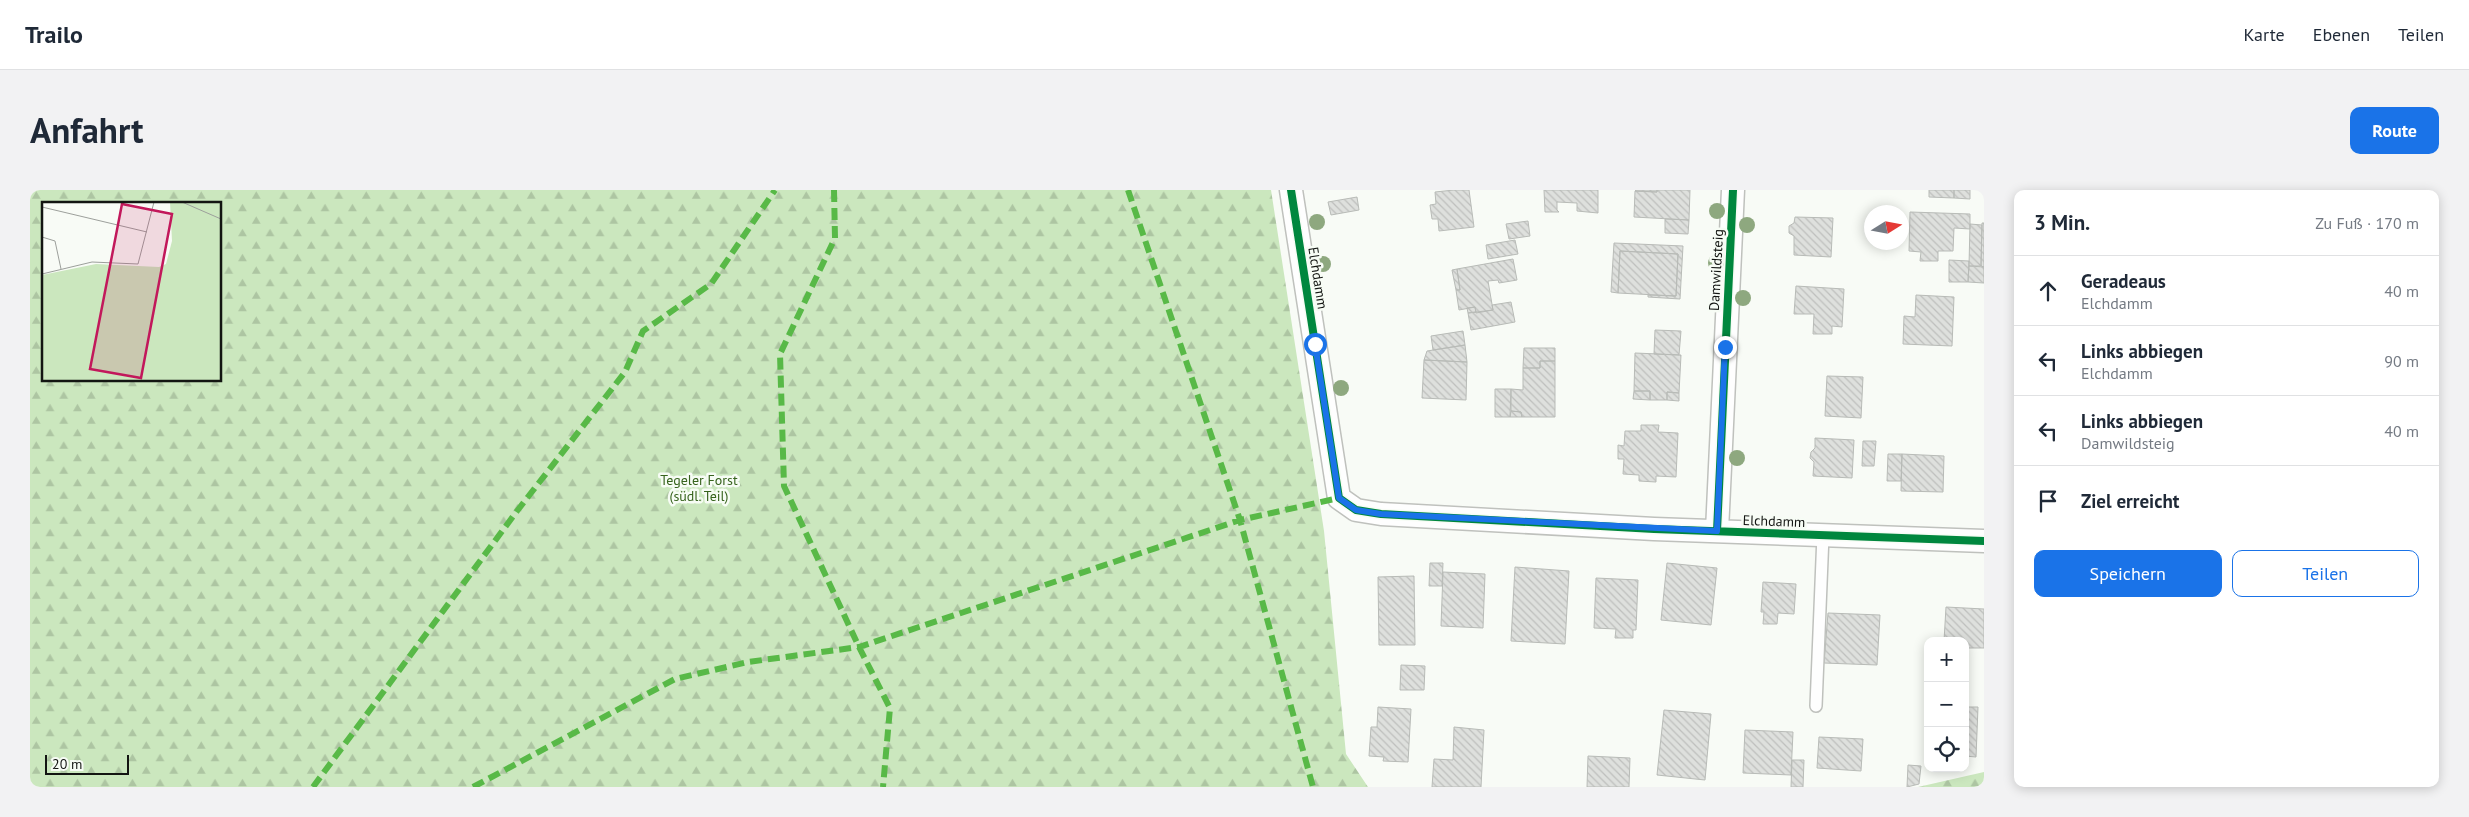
<!DOCTYPE html>
<html lang="de">
<meta charset="utf-8">
<style>
:root{--surface:#fff;--page:#f2f2f3;--text:#1f2937;--muted:#747a83;--line:#e0e1e3;--accent:#1a73e8}
body{margin:0;font-family:"PT Sans",sans-serif;background:var(--page);color:var(--text)}
.controls{position:absolute;right:15px;bottom:15px;display:grid;overflow:hidden;border-radius:10px;box-shadow:0 2px 12px #0003}
.controls button{width:45px;height:45px;display:grid;place-items:center;padding:0;border:0;border-bottom:1px solid var(--line);background:var(--surface);color:var(--text);font:25px sans-serif}
.compass{position:absolute;left:1834px;top:15px;width:45px;height:45px;border-radius:50%;background:var(--surface);box-shadow:0 2px 12px #0003;rotate:79deg}
.scale{position:absolute;left:15px;bottom:12px;width:84px;box-sizing:border-box;padding-left:5px;border:2px solid #131512;border-top:0;font-size:14px;line-height:18px;white-space:nowrap;color:#131512;-webkit-text-stroke:4px #f7fcf5;paint-order:stroke}
.stop{position:absolute;width:15px;height:15px;margin:-11px;border:4px solid #1a73e8;border-radius:50%;background:#fff}
.stop.end{background:#1a73e8;border-color:#fff;box-shadow:0 1px 5px #0008}
.list{margin:0;padding:0;list-style:none}
h2{display:flex;justify-content:space-between;align-items:center;height:65px;margin:0;padding:0 20px;font-size:21px}
h2 small{font-size:16px;font-weight:400;color:var(--muted)}
.list li{display:grid;grid-template-columns:32px 1fr auto;gap:15px;align-items:center;box-sizing:border-box;height:70px;padding:0 20px;border-top:1px solid var(--line)}
.list b{display:block;font-size:19px;white-space:nowrap}
.list p{margin:0;font-size:16px;white-space:nowrap;color:var(--muted)}
.list em{font-size:16px;font-style:normal;color:var(--muted)}
.actions{display:flex;gap:10px;padding:15px 20px}
.actions a{flex:1;padding:11px 0;border:1px solid var(--accent);border-radius:10px;text-align:center;font-size:18px;color:var(--accent)}
.actions .main{background:var(--accent);color:#fff}
.icon{flex:none;width:28px;height:28px;fill:none;stroke:currentColor;stroke-width:2;stroke-linecap:round;stroke-linejoin:round}
.map{position:relative;flex:none;width:1954px;height:597px;overflow:hidden;border-radius:10px}
header{display:flex;align-items:center;gap:30px;box-sizing:border-box;height:70px;padding:0 25px;background:var(--surface);border-bottom:1px solid var(--line)}
header strong{font-size:24px}
nav{display:flex;gap:28px;margin-inline-start:auto;font-size:18px}
.intro{display:flex;align-items:center;justify-content:space-between;box-sizing:border-box;height:120px;padding:0 30px}
h1{margin:0;font-size:35px}
.button{padding:12px 22px;border-radius:10px;background:var(--accent);color:#fff;font-size:18px;font-weight:700}
main{display:flex;gap:30px;padding:0 30px}
aside{flex:1;background:var(--surface);border-radius:10px;box-shadow:0 2px 12px #0003}
.map>svg:first-child{display:block}
.forest{fill:url(#forest-firs);fill-rule:evenodd}
.building{fill:url(#building-back-hatch);stroke:#b8bbb7}
.lines{fill:none;stroke-linecap:round;stroke-linejoin:round}
.lane-casing{stroke:#bfc1bd;stroke-width:14}
.street-casing{stroke:#bfc1bd;stroke-width:25}
.lane{stroke:#fefefe;stroke-width:11}
.street{stroke:#fefefe;stroke-width:22}
.quiet{stroke:#58b947;stroke-width:6;stroke-dasharray:12 6;stroke-linecap:butt}
.cycleway-casing{stroke:#f7fcf5;stroke-width:11}
.cycleway{stroke:#00873e;stroke-width:8}
.tree{fill:#8ea87f}
.route{stroke:#1a73e8;stroke-width:6}
.labels{text-anchor:middle;dominant-baseline:central;stroke-width:5;stroke-linejoin:round;paint-order:stroke}
.street-label{font-size:14px;fill:#131512;stroke:#f7fcf5}
.park-label{font-size:14px;fill:#38641e;stroke:#f7fcf5}
.inset-road{fill:none;stroke:#9c9f9b;stroke-width:1}
.view{fill:#c2185b;fill-opacity:0.15;stroke:#c2185b;stroke-width:2.5}
.inset-edge{fill:none;stroke:#131512;stroke-width:2.5}
</style>
<header>
<strong>Trailo</strong>
<nav><a>Karte</a><a>Ebenen</a><a>Teilen</a></nav>
</header>
<div class="intro"><h1>Anfahrt</h1><a class="button">Route</a></div>
<main>
<div class="map">
<svg width="1954" height="597" viewBox="0 0 1954 597">
<defs>
<pattern id="forest-firs" width="22" height="20" patternUnits="userSpaceOnUse" patternTransform="scale(1.25)"><rect width="22" height="20" fill="#cbe7be"/><path d="M5 1l3.5 6h-7zM16 11l3.5 6h-7z" fill="#adc5a2"/></pattern>
<pattern id="building-back-hatch" width="6" height="6" patternUnits="userSpaceOnUse" patternTransform="scale(1.25)"><rect width="6" height="6" fill="#dee0dd"/><path d="M-1 5l2 2M0 0l6 6M5-1l2 2" fill="none" stroke="#bebfbd"/></pattern>
</defs>
<rect width="100%" height="100%" fill="#f8fbf6"/>
<path class="forest" d="M0,0h1241l53,341 22,223 22,33h-1338zM14,14h176v176h-176z
M1954,582v15h-66z"/>
<path class="building" d="M1424,0h15l5,37 -35,4 -1,-12h-6l-2,-14 6,-1 -1,-12z
M1514,0h54v23l-21,-2v-8l-20,-1v8l2,2h-14z
M1606,0h21v2l-22,-1z
M1627,0h33l-1,30 -55,-3 1,-26 22,1z
M1899,0h25v8l-25,-1z
M1924,0h16v9l-16,-1z
M1327,7l2,13 -28,5 -3,-13z
M1880,22l60,2v15l-16,-1 -1,23h-15v10h-18l1,-9 -12,-1z
M1765,27l38,1 -2,39 -37,-2v-19l-5,-3v-7l5,-3z
M1635,29l24,1 -1,14 -23,-1z
M1498,31l2,15 -21,3 -3,-15z
M1952,33h2v44l-3,-1z
M1940,34l12,1 -1,41h-12z
M1485,50l3,14 -30,5 -2,-14z
M1584,53l69,3 -3,53 -32,-2v-2l28,1 2,-42 -58,-3 -2,42 -7,-1z
M1590,61l58,3 -2,42 -58,-3z
M1483,69l4,21 -18,3 -1,-3 -10,1 5,29 -17,3 -1,-6 -16,3 -3,-20h4l-3,-21z
M1919,70l20,1 -1,21h-19z
M1939,76l15,1v16l-16,-1z
M1427,79l3,21h-4l-4,-20z
M1766,96l48,3 -2,38 -10,-1v8h-19l1,-20h-20z
M1886,105l38,2 -2,49 -49,-2 1,-28 11,1z
M1481,112l4,20 -44,8 -3,-17 25,-3 -1,-5z
M1445,117l1,5 -8,1 -1,-5z
M1625,140l26,1 -2,24 -25,-1z
M1433,141l2,14 -32,5 -2,-14z
M1435,155l2,17 -43,-2 3,-9z
M1494,158h31v13h-15v7h-17z
M1605,163l46,2 -2,38 -12,-1v8h-17v-9h-16z
M1394,170l43,2 -1,38 -44,-2z
M1510,171h15v56h-33l-1,-5 -10,-1v-22l12,1v-22h17z
M1797,186l36,1 -2,41 -36,-2z
M1465,199h16l-1,28h-15z
M1604,201h16v9l-17,-1z
M1637,202l12,1v8l-12,-1z
M1481,221l10,1 1,5h-12z
M1611,235h18l-1,7 20,1 -2,44 -20,-1v6l-17,-1v-6l-16,-1 1,-15h-6v-14l6,1 1,-15h16z
M1785,248l39,2 -2,38 -39,-2 1,-14 -4,-4 1,-6 4,-4z
M1833,251h13l-2,25h-12z
M1858,264h14l-1,27h-14z
M1872,264l42,2 -1,36 -42,-1z
M1400,373h13l-1,23h-13z
M1637,373l50,5 -6,57 -50,-5z
M1485,377l54,4 -4,73 -54,-3z
M1413,382l42,2 -2,54 -42,-2z
M1384,386l1,69h-36l-1,-68z
M1566,388l42,2 -2,50h-3v8h-18l1,-9 -22,-1z
M1733,392l33,2 -2,30 -16,-1 -1,11h-14l1,-12h-3z
M1916,417l38,2v39h-19v-7h-21z
M1798,423l52,2 -3,50 -53,-2z
M1371,475l24,1 -1,24h-24z
M1348,517l33,2 -3,53 -25,-1 1,-4 -15,-1 2,-29h6z
M1935,517h13l-2,50 -11,-1z
M1634,520l47,4 -6,66 -48,-5z
M1898,528v37h-2z
M1424,537l30,3 -3,57h-49l2,-28 19,1z
M1715,540l48,2 -2,43 -48,-2z
M1789,547l44,2 -2,32 -44,-3z
M1558,566l42,2 -1,29h-42z
M1762,570h12l-1,27h-12z
M1878,575l13,1 -2,18 -12,3z"/>
<g class="lines">
<g class="lane-casing">
<path id="lane" d="M1786,516l7,-171"/>
</g>
<g class="street-casing">
<path id="street" d="M1261,0l48,308 17,12 25,4 273,15 330,12
M1687,341l16,-341"/>
</g>
<use href="#lane" class="lane"/>
<use href="#street" class="street"/>
<path class="quiet" d="M804,0l1,48 -55,116 4,132 75,161 31,61 -7,79
M1098,0l112,330 73,267
M283,597l204,-276 108,-139 18,-41 68,-47 64,-94
M443,597l202,-108 73,-17 111,-15 381,-127 99,-22"/>
<g class="cycleway-casing">
<path id="cycleway" d="M1261,0l48,308 17,12 25,4 273,15 330,12
M1687,341l16,-341"/>
</g>
<use href="#cycleway" class="cycleway"/>
</g>
<g class="tree">
<circle cx="1687" cy="21" r="8"/>
<circle cx="1287" cy="32" r="8"/>
<circle cx="1717" cy="35" r="8"/>
<circle cx="1686" cy="73" r="8"/>
<circle cx="1293" cy="74" r="8"/>
<circle cx="1713" cy="108" r="8"/>
<circle cx="1311" cy="198" r="8"/>
<circle cx="1707" cy="268" r="8"/>
</g>
<g class="lines">
<path class="route" d="M1285,154l24,154 17,12 25,4 336,17 8,-184"/>
</g>
<g class="labels">
<g class="street-label">
<text transform="translate(1686 80) rotate(-87)">Damwildsteig</text>
<text transform="translate(1288 88) rotate(81)">Elchdamm</text>
<text transform="translate(1744 331) rotate(2)">Elchdamm</text>
</g>
<g class="park-label">
<text x="669" y="290">Tegeler Forst<tspan x="669" dy="16">(südl. Teil)</tspan></text>
</g>
</g>
<g transform="translate(12 12)">
<rect width="179" height="179" fill="#f8fbf6"/>
<path d="M128,0h51v179h-179v-106l54,-11 63,3 7,-3 6,-23z" fill="#cbe7be"/>
<path class="inset-road" d="M140,0l39,17M0,5l105,25M0,35l13,4 6,28M0,72l50,-12 46,2 16,-62"/>
<path class="view" d="M80,2l50,10 -31,164 -51,-9z"/>
<rect width="179" height="179" class="inset-edge"/>
</g>
</svg>
<div class="controls">
<button>+</button>
<button>−</button>
<button><svg class="icon" aria-label="locate" viewBox="0 0 24 24"><circle cx="12" cy="12" r="6"/><path d="M12 2v4M12 18v4M2 12h4M18 12h4"/></svg></button>
</div>
<svg class="compass" viewBox="-18 -18 36 36"><path d="M0-13l5 13h-10z" fill="#e53935"/><path d="M0 13l5-13h-10z" fill="#747a83"/></svg>
<div class="scale">20 m</div>
<div class="stop" style="left:1285px;top:154px"></div>
<div class="stop end" style="left:1695px;top:157px"></div>
</div>
<aside>
<h2>3 Min.<small>Zu Fuß · 170 m</small></h2>
<ul class="list">
<li><svg class="icon" aria-label="ahead" viewBox="0 0 24 24"><path d="M12 20V5M6 11l6-6 6 6"/></svg><div><b>Geradeaus</b><p>Elchdamm</p></div><em>40 m</em></li>
<li><svg class="icon" aria-label="left" viewBox="0 0 24 24"><path d="M17 20v-9H6M10 6l-5 5 5 5"/></svg><div><b>Links abbiegen</b><p>Elchdamm</p></div><em>90 m</em></li>
<li><svg class="icon" aria-label="left" viewBox="0 0 24 24"><path d="M17 20v-9H6M10 6l-5 5 5 5"/></svg><div><b>Links abbiegen</b><p>Damwildsteig</p></div><em>40 m</em></li>
<li><svg class="icon" aria-label="arrive" viewBox="0 0 24 24"><path d="M6 21V4h12l-3 4 3 4H6"/></svg><div><b>Ziel erreicht</b></div></li>
</ul>
<div class="actions"><a class="main">Speichern</a><a>Teilen</a></div>
</aside>
</main>
